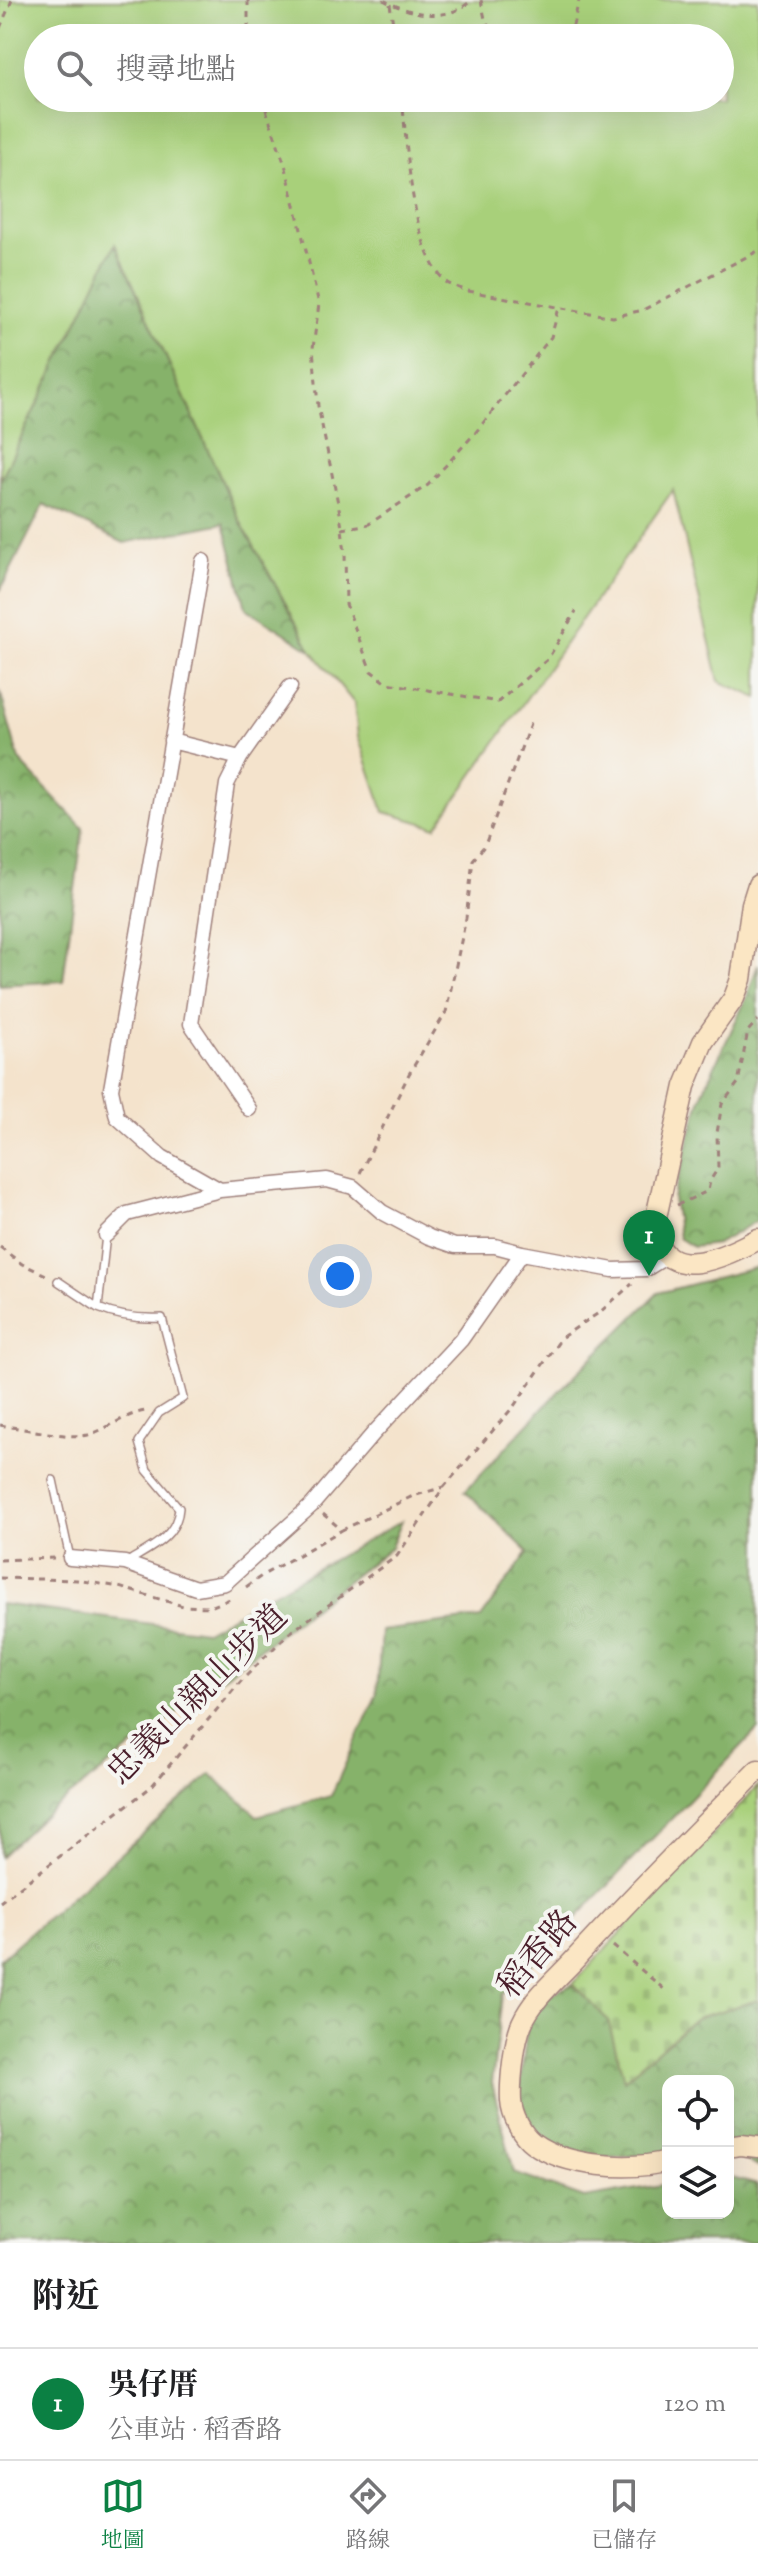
<!DOCTYPE html>
<html lang="zh-TW">
<meta charset="utf-8">
<style>
:root{--surface:#fff;--page:#f6f6f6;--text:#202124;--muted:#757577;--line:#e0e0e0;--accent:#0b8043}
body{margin:0;font-family:"Sorts Mill Goudy","Noto Serif TC",serif;background:var(--page);color:var(--text)}
.controls{position:absolute;right:24px;bottom:24px;display:grid;overflow:hidden;border-radius:16px;box-shadow:0 8px 32px #0002}
.controls button{width:72px;height:72px;display:grid;place-items:center;padding:0;border:0;border-bottom:2px solid var(--line);background:var(--surface);color:var(--text);font:40px sans-serif}
.you{position:absolute;left:340px;top:1276px;width:28px;height:28px;margin:-20px;border:6px solid #fff;border-radius:50%;background:#1a73e8;box-shadow:0 0 0 12px #1a73e833}
.badge{display:grid;place-items:center;width:52px;height:52px;border-radius:50%;background:var(--accent);color:#fff;font-size:26px;font-weight:700}
.pin{position:absolute;translate:-50% -66px;filter:drop-shadow(0 2px 4px #0008)}
.pin::after{content:'';position:absolute;top:42px;width:28px;height:24px;background:inherit;clip-path:polygon(0 0,100% 0,50% 100%)}
.list{margin:0;padding:0;list-style:none}
h2{display:flex;justify-content:space-between;align-items:center;height:104px;margin:0;padding:0 32px;font-size:34px}
h2 small{font-size:26px;font-weight:400;color:var(--muted)}
.list li{display:grid;grid-template-columns:52px 1fr auto;gap:24px;align-items:center;box-sizing:border-box;height:112px;padding:0 32px;border-top:2px solid var(--line)}
.list b{display:block;font-size:30px;white-space:nowrap}
.list p{margin:0;font-size:26px;white-space:nowrap;color:var(--muted)}
.list em{font-size:26px;font-style:normal;color:var(--muted)}
.icon{flex:none;width:44px;height:44px;fill:none;stroke:currentColor;stroke-width:2;stroke-linecap:round;stroke-linejoin:round}
.map{position:relative;flex:none;width:758px;height:2243px;overflow:hidden}
.search{position:absolute;background:var(--surface);box-shadow:0 8px 32px #0002;left:24px;right:24px;top:24px;height:88px;display:flex;align-items:center;gap:20px;box-sizing:border-box;padding:0 28px;border-radius:44px;color:var(--muted);font-size:30px}
.sheet{height:216px;background:var(--surface)}
nav{display:flex;justify-content:space-around;align-items:center;box-sizing:border-box;height:112px;border-top:2px solid var(--line);background:var(--surface);font-size:22px;color:var(--muted)}
nav a{display:grid;justify-items:center;gap:4px}
nav .on{color:var(--accent)}
.map>svg:first-child{display:block}
.green{fill:#a8d07a;stroke:#797852;stroke-width:2;fill-rule:evenodd}
.forest{fill:url(#forest-crowns);stroke:#68684a;stroke-width:2}
.cemetery{fill:url(#cemetery-stones);stroke:#797852;stroke-width:2}
.lines{fill:none;stroke-linecap:round;stroke-linejoin:round}
.lane-casing{stroke:#9f817c;stroke-width:10}
.street-casing{stroke:#9f817c;stroke-width:17}
.secondary-casing{stroke:#9f817c;stroke-width:23}
.path{stroke:#9f817c;stroke-width:3;stroke-dasharray:6 6;stroke-linecap:butt}
.lane{stroke:#fff;stroke-width:7}
.street{stroke:#fff;stroke-width:14}
.secondary{stroke:#fbe6c4;stroke-width:20}
.labels{text-anchor:middle;dominant-baseline:central;stroke-width:8;stroke-linejoin:round;paint-order:stroke}
.street-label{font-size:34px;fill:#4a1f2b;stroke:#f6f6f2}
</style>
<div class="map">
<svg width="758" height="2243" viewBox="0 0 758 2243">
<defs>
<pattern id="forest-crowns" width="20" height="18" patternUnits="userSpaceOnUse" patternTransform="scale(2)"><rect width="20" height="18" fill="#86b26a"/><path d="M2 6a3 3 0 1 1 6 0M12 15a3 3 0 1 1 6 0" fill="none" stroke="#709057"/></pattern>
<pattern id="cemetery-stones" width="16" height="16" patternUnits="userSpaceOnUse" patternTransform="scale(2)"><rect width="16" height="16" fill="#a8d07a"/><path d="M2 7V4a2 2 0 0 1 4 0v3zM10 15v-3a2 2 0 0 1 4 0v3z" fill="#92b26a"/></pattern>
</defs>
<rect width="100%" height="100%" fill="#f6f6f2"/>
<filter id="ink" filterUnits="userSpaceOnUse"><feTurbulence type="fractalNoise" baseFrequency=".0125" numOctaves="2"/><feDisplacementMap in="SourceGraphic" scale="16" xChannelSelector="R" yChannelSelector="G"/><feConvolveMatrix kernelMatrix="1 2 1 2 8 2 1 2 1" color-interpolation-filters="sRGB"/></filter>
<filter id="wash" filterUnits="userSpaceOnUse"><feTurbulence type="fractalNoise" baseFrequency=".006" numOctaves="4" result="noise"/><feDisplacementMap in="SourceGraphic" scale="32" xChannelSelector="R" yChannelSelector="G"/><feGaussianBlur stdDeviation="1.8" result="paint"/><feColorMatrix in="noise" values="0 0 0 0 0 0 0 0 0 0 0 0 0 0 0 0 0 1.4 0 .05"/><feComposite in="paint" operator="in"/></filter>
<g filter="url(#wash)">
<rect width="100%" height="100%" fill="#f4e3cc"/>
<path class="green" d="M0,0h758v698l-39,-17 -46,-191 -237,337 -52,-15 -26,-76 -4,-33 -43,-53 -72,-131 -124,-274 -115,236zM38,38h682v60h-682z"/>
<path class="forest" d="M115,244l124,275 72,131 -65,-42 -22,-85 -100,20 -80,-39 -44,87v-110z
M0,691l19,69 64,68 -20,153 -63,4z
M758,964v256l-41,24 -24,3 -14,-9 -6,-40 26,-94 5,-15 43,-92z
M758,1267v462l-256,266 -10,88 22,90 70,25 84,-14v29h60v-36l30,8v58h-758v-284l211,-185 46,42 74,-20 46,-102 4,-63 100,-13 47,-66 -63,-61 94,-100 99,-98z
M402,1521l-11,26 -350,271 -41,39v-253l205,27z
M573,1984l35,36 16,59 72,-61 62,-18v167l-30,-17v-69h-60v72l-72,6 -56,-20 -21,-40 8,-73 8,-24z"/>
<path class="cemetery" d="M758,1786v214l-62,18 -72,61 -16,-59 -35,-36z"/>
</g>
<g filter="url(#ink)">
<g class="lines">
<g class="lane-casing">
<path id="lane" d="M58,1281l40,27 8,-73
M98,1308c21,9 41,11 64,10l21,80 -24,15 -20,29 8,28 32,38c-2,29 -29,40 -52,54
M53,1480l17,78"/>
</g>
<g class="street-casing">
<path id="street" d="M203,561l-92,528 6,28 45,40 58,33 107,-10 26,7 29,25 47,25 26,9h40l27,7
M171,741l69,17 -13,26 -36,240 58,85
M240,758l50,-71
M106,1235l21,-21 93,-24
M70,1558l55,5 71,25 29,-5 87,-78 61,-71 88,-94 61,-87 91,17 33,-1 21,-13"/>
</g>
<g class="secondary-casing">
<path id="secondary" d="M758,885l-6,19 -11,75 -7,19 -31,44 -18,44 -32,145c14,55 72,25 105,8
M728,2147l12,-2 18,2
M668,2161c-38,10 -102,6 -135,-18 -11,-8 -21,-27 -22,-42 -1,-19 3,-60 11,-78 11,-25 36,-45 54,-65 59,-65 121,-126 182,-188"/>
</g>
<path class="path" d="M248,0v38
M383,0c29,14 63,24 89,0
M481,0l4,19 10,19
M390,4l5,34
M0,28l12,-28
M570,38l9,-38
M262,98l24,70 33,136 -6,44 5,58 22,107 5,40 1,51 25,67 16,12 111,19 50,-43 28,-48
M402,98c5,45 9,151 43,183 5,5 15,7 23,10l145,26 30,-7 115,-59
M342,529l27,-5 59,-39 48,-53 75,-95 8,-29
M360,1173l49,-99 37,-62 20,-94 7,-58 12,-15 47,-126
M677,1205l31,-14 2,-10 8,-13 -1,-35 5,-29 16,-21 10,-52 10,-11
M0,1247l22,17 26,12
M0,1425c20,3 71,14 88,10 20,-6 37,-21 58,-24
M323,1514l19,16 71,-34 31,-9
M0,1560l54,-2
M0,1578l77,2 42,7 64,19 27,1 20,-8
M246,1587l17,-12 79,-45
M0,1902l151,-115 91,-107 46,-46 109,-78 47,-69 70,-81 48,-69 38,-25 32,-28
M613,1946l52,44"/>
<use href="#lane" class="lane"/>
<use href="#street" class="street"/>
<use href="#secondary" class="secondary"/>
</g>
</g>
<g class="labels">
<g class="street-label">
<text transform="translate(199 1696) rotate(-45)">忠義山親山步道</text>
<text transform="translate(539 1955) rotate(-50)">稻香路</text>
</g>
</g>
</svg>
<div class="controls">
<button><svg class="icon" aria-label="locate" viewBox="0 0 24 24"><circle cx="12" cy="12" r="6"/><path d="M12 2v4M12 18v4M2 12h4M18 12h4"/></svg></button>
<button><svg class="icon" aria-label="layers" viewBox="0 0 24 24"><path d="M12 4l9 5-9 5-9-5zM3 14l9 5 9-5"/></svg></button>
</div>
<div class="you"></div>
<div class="pin badge" style="left:649px;top:1276px">1</div>
<div class="search"><svg class="icon" aria-label="search" viewBox="0 0 24 24"><circle cx="10" cy="10" r="6"/><path d="M15 15l6 6"/></svg>搜尋地點</div>
</div>
<section class="sheet">
<h2>附近<small></small></h2>
<ul class="list">
<li><span class="badge">1</span><div><b>吳仔厝</b><p>公車站 · 稻香路</p></div><em>120 m</em></li>
</ul>
</section>
<nav>
<a class="on"><svg class="icon" aria-label="map" viewBox="0 0 24 24"><path d="M3 6l6-2 6 2 6-2v14l-6 2-6-2-6 2zM9 4v14M15 6v14"/></svg>地圖</a>
<a><svg class="icon" aria-label="directions" viewBox="0 0 24 24"><path d="M12 3l9 9-9 9-9-9zM9 14v-3h6M13 9l2 2-2 2"/></svg>路線</a>
<a><svg class="icon" aria-label="saved" viewBox="0 0 24 24"><path d="M7 4h10v16l-5-4-5 4z"/></svg>已儲存</a>
</nav>
